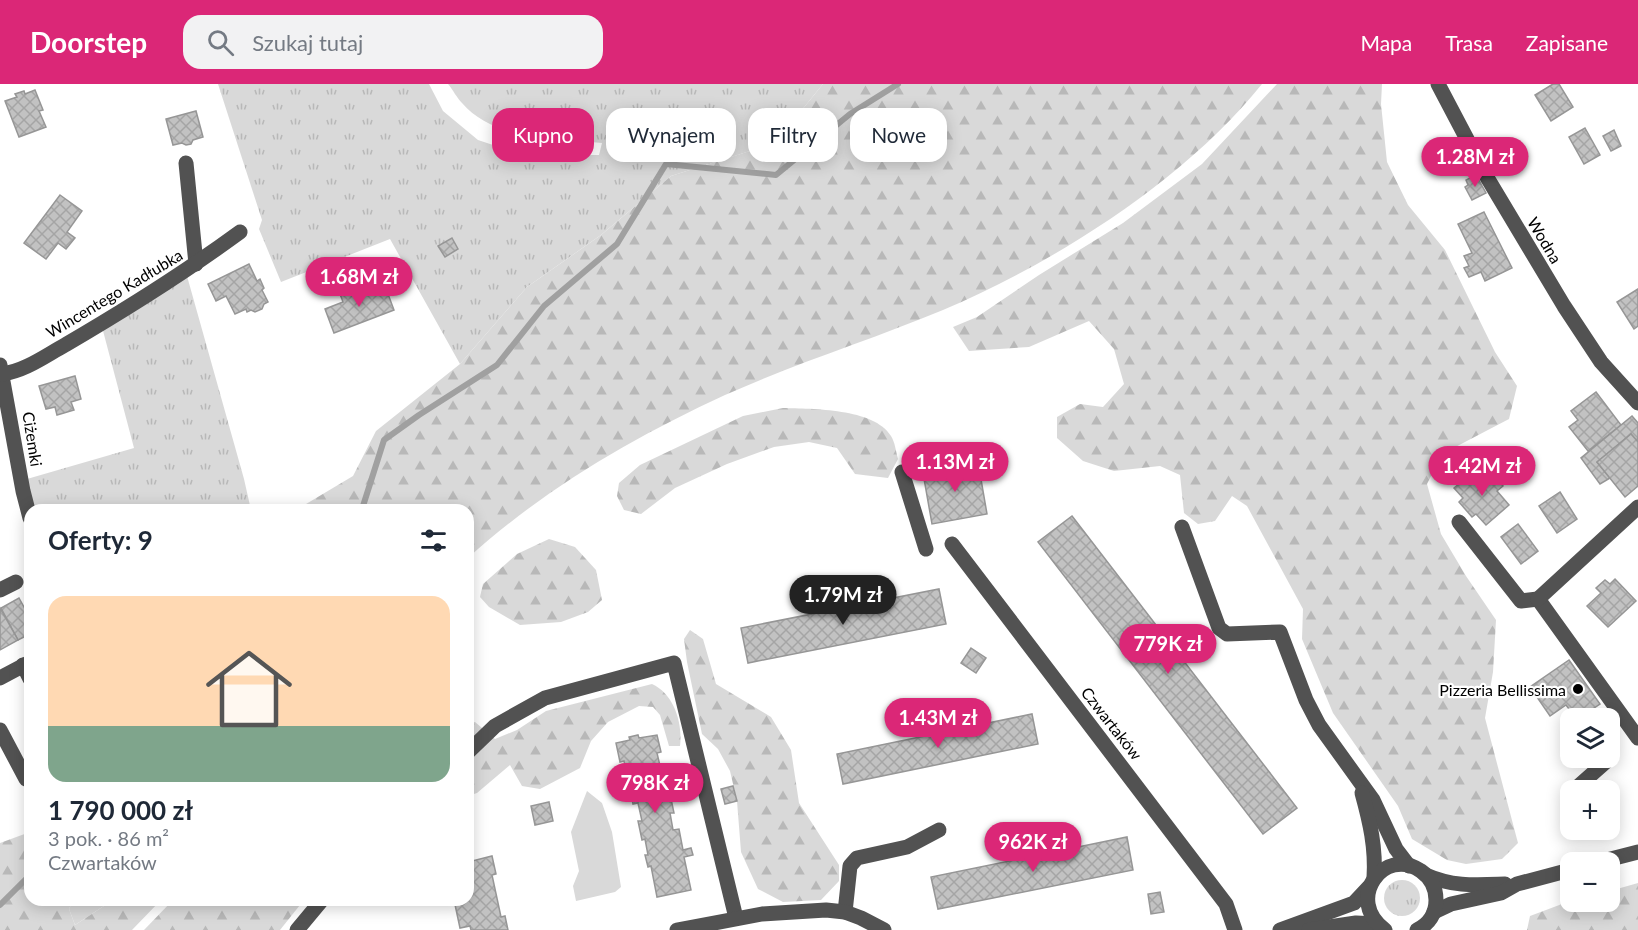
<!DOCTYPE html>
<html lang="pl">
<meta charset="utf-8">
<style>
body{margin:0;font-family:Lato,sans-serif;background:#f2f2f3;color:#1f2937;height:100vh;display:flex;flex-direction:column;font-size:22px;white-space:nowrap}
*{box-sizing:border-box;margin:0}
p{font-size:20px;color:#747a83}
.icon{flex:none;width:33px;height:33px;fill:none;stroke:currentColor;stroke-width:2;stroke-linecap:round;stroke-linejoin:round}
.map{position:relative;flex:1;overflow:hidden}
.drawer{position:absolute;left:24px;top:420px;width:450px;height:402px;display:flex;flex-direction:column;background:#fff;border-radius:18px;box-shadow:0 3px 15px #0003}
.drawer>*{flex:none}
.hud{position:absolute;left:492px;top:24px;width:570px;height:54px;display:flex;gap:12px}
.tools{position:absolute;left:1560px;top:624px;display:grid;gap:12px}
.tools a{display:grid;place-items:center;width:60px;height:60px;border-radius:12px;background:#fff;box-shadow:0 3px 15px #0003;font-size:30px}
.price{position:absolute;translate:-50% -51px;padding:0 14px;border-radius:21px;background:#db2777;color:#fff;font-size:20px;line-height:39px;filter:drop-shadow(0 2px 3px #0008)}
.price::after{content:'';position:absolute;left:50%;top:36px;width:18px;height:14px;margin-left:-9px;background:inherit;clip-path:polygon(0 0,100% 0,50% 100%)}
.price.on{background:#222;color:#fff}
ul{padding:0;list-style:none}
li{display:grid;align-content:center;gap:12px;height:318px;padding:0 24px}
li span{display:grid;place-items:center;height:186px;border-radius:18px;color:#555}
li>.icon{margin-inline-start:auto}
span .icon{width:108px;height:108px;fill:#fffc;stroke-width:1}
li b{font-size:26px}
h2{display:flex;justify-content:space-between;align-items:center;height:72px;padding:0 24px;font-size:26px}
.chip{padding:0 21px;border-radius:18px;background:#fff;box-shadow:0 3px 15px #0003;font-size:21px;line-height:54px}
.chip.on{background:#db2777;color:#fff}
header{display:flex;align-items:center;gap:36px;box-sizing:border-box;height:84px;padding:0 30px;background:#db2777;color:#fff}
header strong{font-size:28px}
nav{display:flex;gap:33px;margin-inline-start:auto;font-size:21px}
.search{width:420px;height:54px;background:#f2f2f3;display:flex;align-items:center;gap:15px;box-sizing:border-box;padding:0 21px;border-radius:18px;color:#747a83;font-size:22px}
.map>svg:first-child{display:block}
.grass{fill:url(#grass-tufts)}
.forest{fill:url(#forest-firs)}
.park{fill:#d9d9d9}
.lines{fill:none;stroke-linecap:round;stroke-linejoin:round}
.stream{stroke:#a0a0a0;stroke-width:6}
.building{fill:url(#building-cross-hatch);stroke:#969696;stroke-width:1.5}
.minor{stroke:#525252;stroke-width:15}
.poi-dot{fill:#000;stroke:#fff;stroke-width:2}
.labels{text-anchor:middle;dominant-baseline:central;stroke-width:4.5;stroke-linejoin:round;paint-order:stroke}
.street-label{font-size:16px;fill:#000;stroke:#fff}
.poi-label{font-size:16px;fill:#000;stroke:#fff;text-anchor:end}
</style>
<header>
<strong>Doorstep</strong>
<div class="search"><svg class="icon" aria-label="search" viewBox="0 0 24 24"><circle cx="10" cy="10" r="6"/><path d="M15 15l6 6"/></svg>Szukaj tutaj</div>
<nav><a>Mapa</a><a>Trasa</a><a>Zapisane</a></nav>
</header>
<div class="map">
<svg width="1638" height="846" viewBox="0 0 1638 846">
<defs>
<pattern id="grass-tufts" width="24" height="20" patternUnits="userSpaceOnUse" patternTransform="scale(1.5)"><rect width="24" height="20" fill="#d9d9d9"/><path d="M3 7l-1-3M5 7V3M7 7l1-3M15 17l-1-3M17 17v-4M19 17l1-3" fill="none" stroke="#b8b8b8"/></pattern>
<pattern id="forest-firs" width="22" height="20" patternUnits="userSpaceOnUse" patternTransform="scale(1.5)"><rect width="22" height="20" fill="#d9d9d9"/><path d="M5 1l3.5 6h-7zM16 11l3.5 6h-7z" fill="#b8b8b8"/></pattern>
<pattern id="building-cross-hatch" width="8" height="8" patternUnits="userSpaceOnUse" patternTransform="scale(1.5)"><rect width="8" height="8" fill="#c2c2c2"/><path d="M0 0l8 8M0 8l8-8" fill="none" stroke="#a5a5a5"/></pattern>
</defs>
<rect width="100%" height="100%" fill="#fff"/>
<g class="grass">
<path d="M218 0H429L443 27 478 56 508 66 552 71H599L602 59C556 55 495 57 462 19 457 14 453 6 448 0H823L775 59 671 92 601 151 527 203 460 280 390 155 281 198 259 145 262 136Z"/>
<path d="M187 192 244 395 251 426H34L27 395 134 364 102 243Z"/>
<circle cx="1402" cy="814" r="18"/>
<path d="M73 816H113L75 841 69 825Z"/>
</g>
<g class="forest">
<path d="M823 0H1262C1185 96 1056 178 943 226 871 256 796 279 725 311 632 354 544 405 468 474V426H296L353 392 376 347 460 280 527 203 601 151 671 92 775 59Z"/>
<path d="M1277 0H1382L1381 20 1387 78 1408 121 1445 166 1495 268 1517 302 1509 335 1442 370 1427 400 1441 450 1466 492 1496 536 1493 588 1485 634 1518 759 1502 775 1466 780 1447 776 1412 755 1398 722 1333 629 1302 555 1303 525 1247 422 1232 412 1215 437 1198 440 1184 429 1180 391 1160 382 1114 387 1083 377 1057 354V333L1080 320 1103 323 1124 300 1114 265 1089 237 1029 263 969 267 953 243 977 233 1039 191 1123 139 1202 80Z"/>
<path d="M783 324C812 325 874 324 891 352 895 358 896 368 898 375L888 394 855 390 837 364 809 358 774 363 727 380 675 404 641 430 624 426 617 412 619 399 640 381 743 332Z"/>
<path d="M549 455 575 463 596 486 602 516 588 528 561 538 520 541 489 523 480 513 483 500 517 470Z"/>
<path d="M690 546 703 555 716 600 771 633 791 666 799 719 839 781V797L821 816 783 818 758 805 741 768 737 717 730 687 718 665 702 650 687 578 684 555Z"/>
<path d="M652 600C674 610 683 639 680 662H669L660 631 653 623 639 622 608 638 591 657 580 684 540 705 522 702 510 681 477 709 468 712V639L475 638 495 655 517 646 546 627Z"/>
<path d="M30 748V816H73L69 825 75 841 113 816H161L132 846H0V759Z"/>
<path d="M1638 799V846H1527L1530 832 1570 817 1610 818V807Z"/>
<path d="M173 816H304L280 846H144Z"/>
</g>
<path class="park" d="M587 707 602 719 612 748 621 803 615 808 576 817 573 802 579 787 571 748Z"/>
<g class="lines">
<g class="stream">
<path d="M359 426 363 422 384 356 419 331 497 281 544 222 617 160 666 80 776 91 850 30 898 0"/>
<path d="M0 821 30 791"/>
</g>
</g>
<g class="building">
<path d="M1553 0H1559L1573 23 1551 37 1535 11Z"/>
<path d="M35 6 43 26 39 27 46 43 19 53 5 17 17 13 15 10 24 7 25 10Z"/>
<path d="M196 27 203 53 193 56 191 60 186 61 182 59 173 61 166 35Z"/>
<path d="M1585 44 1600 71 1584 80 1569 53Z"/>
<path d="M1614 46 1621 62 1611 67 1603 52Z"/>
<path d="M1476 91 1486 109 1472 116 1465 103 1468 101 1466 96Z"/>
<path d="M60 111 82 127 67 148 75 154 66 165 58 159 46 175 24 159Z"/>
<path d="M1484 128 1512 184 1485 197 1481 188 1469 193 1464 184 1469 182 1464 172 1472 169 1458 140Z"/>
<path d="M452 154 458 165 445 173 438 162Z"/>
<path d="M249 180 257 197 260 195 264 204 262 206 268 218 264 220 262 225 255 228 251 226 247 228 246 225 235 230 226 212 216 217 208 200Z"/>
<path d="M385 202 394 226 334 249 325 225 343 218 340 210 356 204 359 212Z"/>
<path d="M1638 205V242L1634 245 1617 218Z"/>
<path d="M75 292 81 315 71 318 74 326 57 331 55 323 46 325 39 302Z"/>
<path d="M1596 308 1621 341 1588 367 1569 343 1578 336 1571 327Z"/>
<path d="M1632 332 1638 339V358L1631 350 1597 378 1610 394 1600 400 1581 374Z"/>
<path d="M1631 350 1638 358V402L1625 413 1597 378Z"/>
<path d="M978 378 987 430 932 440 923 389Z"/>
<path d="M1478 384 1490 398 1495 393 1503 402 1497 407 1509 421 1486 441 1476 430 1472 433 1459 418 1463 414 1454 404Z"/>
<path d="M1560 408 1577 435 1557 449 1539 422Z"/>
<path d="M1072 432 1297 724 1263 750 1038 458Z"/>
<path d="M1518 440 1538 467 1521 480 1501 453Z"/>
<path d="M1615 495 1636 517 1608 543 1587 522 1601 509 1596 504 1605 496 1610 500Z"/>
<path d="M939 505 946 540 748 579 741 544Z"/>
<path d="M19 514 30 534V550L18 556 1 524Z"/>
<path d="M0 524 18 556 0 566Z"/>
<path d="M971 564 986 574 976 589 961 579Z"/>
<path d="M1569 576 1600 620 1579 634H1576L1566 621 1550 632 1530 603Z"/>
<path d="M1032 630 1038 660 843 700 837 670Z"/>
<path d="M638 651 639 654 657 651 661 668 657 669 661 686 664 685 665 693H662L666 711 670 710 674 729H670L673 746 679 745 683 766 691 764 693 771 684 773 691 806 657 813 651 782 648 783 645 771H648L645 755 642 756 638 737H642L638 719 633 720 630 704 626 705 624 693 627 692 624 677 620 678 616 659 630 656 629 653Z"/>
<path d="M733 702 737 717 725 720 721 705Z"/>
<path d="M549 718 553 737 535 741 531 722Z"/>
<path d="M1127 753 1133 786 938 825 931 793Z"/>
<path d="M492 772 496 790 492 791 501 833 505 832 508 846H471L470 842 460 844 454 816H468V778Z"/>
<path d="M1160 808 1164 828 1151 830 1148 810Z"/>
</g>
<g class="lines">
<g class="minor">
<path d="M1438 0 1488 95 1564 222 1601 278 1638 319"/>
<path d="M186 79 196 180"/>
<path d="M0 281 23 407 30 434"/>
<path d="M2 290C25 287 45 272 65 261 125 226 184 189 240 148"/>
<path d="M902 388 926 465"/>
<path d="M1459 438 1521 517 1538 515"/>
<path d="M1182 443 1219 544 1227 550 1280 548 1306 616 1319 641 1373 716 1396 765 1409 782"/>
<path d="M952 460C1044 579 1135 699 1226 820L1235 846"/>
<path d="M0 506 16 498"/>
<path d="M1538 515 1638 654"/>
<path d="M1538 515 1638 423"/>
<path d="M23 581 30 595"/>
<path d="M0 594 30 578"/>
<path d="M0 646 26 695"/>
<path d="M468 668 495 642 545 614 674 579 736 834"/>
<path d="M1574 706 1608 676 1607 674"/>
<path d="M1362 709C1370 738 1376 764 1374 794"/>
<path d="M1599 778 1638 768"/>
<path d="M1426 791C1453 803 1476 801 1505 800"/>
<path d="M845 828 850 782 857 774 907 763 939 746"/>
<path d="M1434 828 1451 820 1501 809 1517 800 1570 786"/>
<path d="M297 846 322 816"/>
<path d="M677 846 762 830 826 826 845 828 861 834 884 846"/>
<path d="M1280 846 1354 819 1369 803"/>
<path d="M1309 846 1356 839 1376 840"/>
<path d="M1385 846C1344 816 1384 761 1421 787 1431 794 1436 804 1436 816 1436 829 1429 840 1417 846"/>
</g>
</g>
<circle class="poi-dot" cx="1578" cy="605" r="6"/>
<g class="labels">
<g class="street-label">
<text transform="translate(1545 156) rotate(59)">Wodna</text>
<text transform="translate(114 209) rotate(-31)">Wincentego Kadłubka</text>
<text transform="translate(33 355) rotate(81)">Ciżemki</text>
<text transform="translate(1112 639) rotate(52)">Czwartaków</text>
</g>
<g class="poi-label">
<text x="1566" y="605">Pizzeria Bellissima</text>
</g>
</g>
</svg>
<div class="tools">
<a><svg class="icon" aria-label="layers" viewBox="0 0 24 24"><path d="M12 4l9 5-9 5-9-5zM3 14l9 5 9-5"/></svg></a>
<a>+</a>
<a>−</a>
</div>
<b class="price" style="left:1475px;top:104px">1.28M zł</b>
<b class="price" style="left:359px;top:224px">1.68M zł</b>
<b class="price" style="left:955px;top:409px">1.13M zł</b>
<b class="price" style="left:1482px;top:413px">1.42M zł</b>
<b class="price on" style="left:843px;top:542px">1.79M zł</b>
<b class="price" style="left:1168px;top:591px">779K zł</b>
<b class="price" style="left:938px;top:665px">1.43M zł</b>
<b class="price" style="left:655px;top:730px">798K zł</b>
<b class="price" style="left:1033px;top:789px">962K zł</b>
<div class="hud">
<a class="chip on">Kupno</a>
<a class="chip">Wynajem</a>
<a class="chip">Filtry</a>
<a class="chip">Nowe</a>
</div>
<section class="drawer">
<h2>Oferty: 9<svg class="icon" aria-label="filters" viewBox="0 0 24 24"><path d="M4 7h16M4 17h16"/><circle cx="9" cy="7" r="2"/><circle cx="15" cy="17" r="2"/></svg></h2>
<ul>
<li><span style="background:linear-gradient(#ffd9b3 70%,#7fa58c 0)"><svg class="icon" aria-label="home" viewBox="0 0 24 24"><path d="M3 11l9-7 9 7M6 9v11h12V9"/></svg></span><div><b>1 790 000 zł</b><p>3 pok. · 86 m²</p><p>Czwartaków</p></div></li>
</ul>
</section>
</div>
